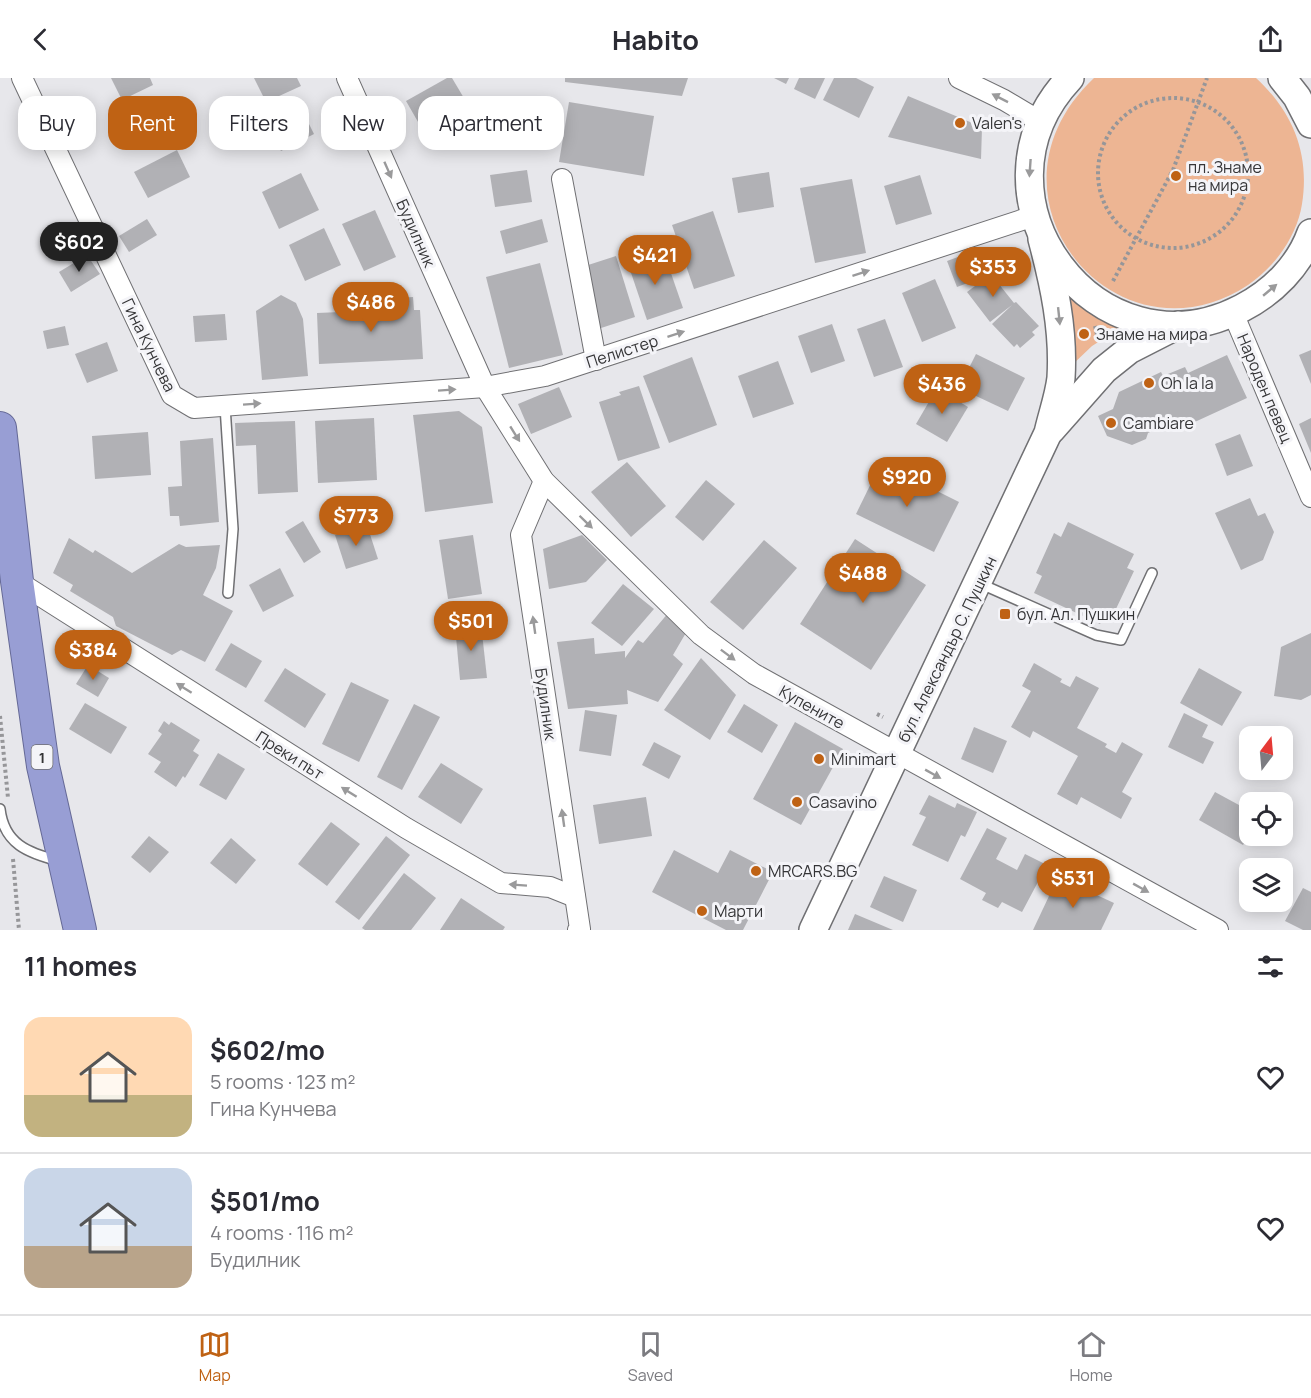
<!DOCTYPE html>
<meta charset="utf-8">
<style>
body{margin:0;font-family:Manrope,sans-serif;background:#f2f2f3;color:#2b2b33;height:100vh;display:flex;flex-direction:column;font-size:22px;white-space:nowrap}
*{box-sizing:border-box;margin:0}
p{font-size:20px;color:#7c7c81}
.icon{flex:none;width:33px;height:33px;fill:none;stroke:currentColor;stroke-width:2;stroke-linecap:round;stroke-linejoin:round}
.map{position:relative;height:852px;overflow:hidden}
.drawer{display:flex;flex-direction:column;background:#fff;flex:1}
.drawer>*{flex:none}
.banner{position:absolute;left:18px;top:18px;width:600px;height:54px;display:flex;gap:12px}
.needle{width:39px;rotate:16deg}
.tools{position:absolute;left:1239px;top:648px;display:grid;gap:12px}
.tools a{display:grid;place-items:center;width:54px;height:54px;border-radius:12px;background:#fff;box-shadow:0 3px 15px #0003;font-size:30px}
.price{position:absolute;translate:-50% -51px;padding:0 14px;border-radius:21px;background:#bf6214;color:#fff;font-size:20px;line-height:39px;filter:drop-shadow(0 2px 3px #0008)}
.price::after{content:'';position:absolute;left:50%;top:36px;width:18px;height:14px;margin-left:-9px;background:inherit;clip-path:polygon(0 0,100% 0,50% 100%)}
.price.on{background:#222;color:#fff}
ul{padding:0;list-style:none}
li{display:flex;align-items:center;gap:18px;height:150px;padding:0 24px}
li+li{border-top:2px solid #e1e1e2}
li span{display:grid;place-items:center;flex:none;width:168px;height:120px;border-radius:18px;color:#555}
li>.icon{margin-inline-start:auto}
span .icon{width:72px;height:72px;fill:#fffc;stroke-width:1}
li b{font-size:26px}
h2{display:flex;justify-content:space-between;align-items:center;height:72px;padding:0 24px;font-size:26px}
.chip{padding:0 21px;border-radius:18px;background:#fff;box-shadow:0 3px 15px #0003;font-size:21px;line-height:54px}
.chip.on{background:#bf6214;color:#fff}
header{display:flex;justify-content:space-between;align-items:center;height:78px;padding:0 24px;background:#fff;font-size:27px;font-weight:700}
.dock{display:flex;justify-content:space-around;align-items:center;height:84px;border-top:2px solid #e1e1e2;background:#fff;font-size:16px;color:#7c7c81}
.dock a{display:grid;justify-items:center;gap:3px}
.dock .on{color:#bf6214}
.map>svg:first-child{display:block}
.green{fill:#edb593}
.building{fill:#b1b1b5}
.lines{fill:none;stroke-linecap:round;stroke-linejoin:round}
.service-casing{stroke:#707073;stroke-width:12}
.minor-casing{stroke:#707073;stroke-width:22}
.secondary-casing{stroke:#707073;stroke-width:30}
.trunk-casing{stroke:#656996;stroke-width:34}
.path{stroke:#969699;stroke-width:4;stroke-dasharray:3 3;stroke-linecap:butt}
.service{stroke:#fff;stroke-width:9}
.minor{stroke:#fff;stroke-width:20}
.secondary{stroke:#fff;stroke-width:27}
.trunk{stroke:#989ed4;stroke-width:32}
.oneway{fill:#9a9a9b}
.poi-dot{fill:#bf6214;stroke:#f4f4f8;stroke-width:2}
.labels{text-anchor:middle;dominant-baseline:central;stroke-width:6;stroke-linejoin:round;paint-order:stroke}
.shield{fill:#f4f4f8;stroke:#6e6e71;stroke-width:1.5}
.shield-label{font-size:15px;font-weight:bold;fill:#353537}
.poi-label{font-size:16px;fill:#353537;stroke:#f4f4f8;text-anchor:start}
.street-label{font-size:16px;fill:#353537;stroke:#f4f4f8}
</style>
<header><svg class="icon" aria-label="back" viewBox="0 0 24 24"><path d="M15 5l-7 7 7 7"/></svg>Habito<svg class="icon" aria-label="share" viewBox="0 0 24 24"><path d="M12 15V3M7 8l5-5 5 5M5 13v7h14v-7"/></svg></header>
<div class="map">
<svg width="1311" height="852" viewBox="0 0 1311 852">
<rect width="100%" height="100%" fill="#e7e7eb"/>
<g class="green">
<path d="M1094 0H1256C1293 34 1310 76 1302 126 1297 158 1275 189 1248 207 1116 294 969 118 1094 0Z"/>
<path d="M1062 209 1127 246 1092 268 1071 288Z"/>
</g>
<g class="building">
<path d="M111 0H150L153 7 122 22Z"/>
<path d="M254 0H297L301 8 266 24Z"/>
<path d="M447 0H452L474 37 429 63 406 23Z"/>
<path d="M565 0H688L682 18 565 4Z"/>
<path d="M774 0H789L786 6Z"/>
<path d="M799 0H825L815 21 794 11Z"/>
<path d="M834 0H856L874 9 859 40 823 22Z"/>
<path d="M173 18 185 37 151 57 140 38Z"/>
<path d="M908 18 982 49 981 81 888 59Z"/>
<path d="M569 24 654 38 644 98 559 84Z"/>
<path d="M302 32 314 56 281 73 268 49Z"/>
<path d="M177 72 190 99 148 120 134 94Z"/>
<path d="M527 92 532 124 495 129 490 97Z"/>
<path d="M769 94 774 129 738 135 732 100Z"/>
<path d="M301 95 319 132 279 151 262 114Z"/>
<path d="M920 97 932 136 896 147 884 108Z"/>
<path d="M852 101 866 175 815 185 800 110Z"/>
<path d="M375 132 396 179 364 193 342 146Z"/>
<path d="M713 133 735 198 694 211 672 147Z"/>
<path d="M147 141 157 157 129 174 119 158Z"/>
<path d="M542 141 548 164 506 176 500 153Z"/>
<path d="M324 150 341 187 305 203 289 167Z"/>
<path d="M985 169 991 183 986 185 990 195 1014 225 1016 224 1039 248 1032 254 1035 257 1020 270 1017 266 1014 269 992 246 1012 227 990 244 967 214 991 196 957 209 947 183Z"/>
<path d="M664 175 683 230 647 242 628 186Z"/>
<path d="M87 177 100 196 71 214 59 194Z"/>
<path d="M616 178 635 239 601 250 582 189Z"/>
<path d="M540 185 563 277 509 290 486 199Z"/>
<path d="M935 201 956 250 922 264 902 215Z"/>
<path d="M281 217 296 225 303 241 308 298 262 302 256 233Z"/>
<path d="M413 219 414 232H420L423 281 319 286 317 235 364 233V222Z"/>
<path d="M225 236 227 262 195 264 193 238Z"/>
<path d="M885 241 903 289 874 299 857 251Z"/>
<path d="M832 246 845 283 811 295 798 258Z"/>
<path d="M65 248 69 267 47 271 43 253Z"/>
<path d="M107 264 118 293 87 305 75 276Z"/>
<path d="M1311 272V306L1299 277Z"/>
<path d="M976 276 1025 300 1008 333 959 310Z"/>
<path d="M1227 277 1247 320 1186 348 1182 339 1148 355 1146 361 1132 367 1107 358 1098 338 1113 331 1119 314 1161 294 1163 298 1185 289 1188 295Z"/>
<path d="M692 279 717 347 669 365 643 298Z"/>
<path d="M778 283 794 326 753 340 738 298Z"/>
<path d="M639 308 660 370 618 383 599 324 621 317 619 314Z"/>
<path d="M559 309 572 339 531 356 518 326Z"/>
<path d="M937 310 968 329 947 364 916 346Z"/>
<path d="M459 333 482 349 493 425 425 434 413 337Z"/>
<path d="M374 340 377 402 318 405 315 343Z"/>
<path d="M1311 340V375L1299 346Z"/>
<path d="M295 343 298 414 258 416 256 367 236 368 235 345Z"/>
<path d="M148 354 151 397 95 401 92 358Z"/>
<path d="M1240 356 1253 388 1227 398 1215 366Z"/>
<path d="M213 360 219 444 180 448 179 438H170L168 409 182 408 180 363Z"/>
<path d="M627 384 666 428 631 459 591 414Z"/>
<path d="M881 385 959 424 934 474 856 436Z"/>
<path d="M706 402 735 426 703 463 675 439Z"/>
<path d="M1250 420 1258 438 1265 435 1274 454 1263 482 1241 492 1215 435Z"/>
<path d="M303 443 321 474 304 485 285 454Z"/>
<path d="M1068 444 1134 476 1127 490 1134 493 1115 533 1108 530 1100 546 1034 515 1042 498 1036 495 1054 455 1061 459Z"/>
<path d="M367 447 378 481 346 491 335 457Z"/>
<path d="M473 457 482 516 448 521 439 462Z"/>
<path d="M582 457 607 482 586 504 549 511 543 471Z"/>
<path d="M69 460 93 475 95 472 132 495 179 466 186 469 220 467 216 490 203 517 233 533 205 584 181 572 172 577 116 548 113 539 70 513 73 507 53 495Z"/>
<path d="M855 461 926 507 871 592 800 546Z"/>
<path d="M764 462 797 490 743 552 710 524Z"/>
<path d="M280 490 294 518 263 534 249 507Z"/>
<path d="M623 506 654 531 622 568 591 545Z"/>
<path d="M669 534 687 553 673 577 683 586 658 624 627 612 628 626 568 631 557 564 594 560 595 576 625 573V580L638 562 643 565Z"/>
<path d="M481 546 487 600 460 602 455 548Z"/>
<path d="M1311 555V617L1301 622 1274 618 1281 569Z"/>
<path d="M231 565 262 583 246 610 215 592Z"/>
<path d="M701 580 736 617 710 662 664 632Z"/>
<path d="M1034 585 1062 601 1060 604 1070 609 1076 598 1099 610 1077 650 1107 666 1105 669 1116 675 1122 664 1143 676 1122 714 1132 720 1121 741 1081 719 1077 727 1057 716 1078 678 1033 653 1030 660 1011 649 1031 613 1022 608Z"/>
<path d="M88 587 109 600 98 619 76 606Z"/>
<path d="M285 590 326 616 305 650 264 623Z"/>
<path d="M1199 590 1242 614 1222 648 1180 625Z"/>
<path d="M351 604 389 622 359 684 322 666Z"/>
<path d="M85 625 127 649 111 676 69 651Z"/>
<path d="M414 626 440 639 402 712 377 699Z"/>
<path d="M744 626 778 647 762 675 727 654Z"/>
<path d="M585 632 617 637 611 678 579 673Z"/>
<path d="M1184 635 1208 647 1202 659 1214 664 1203 686 1168 669Z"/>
<path d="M164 643 169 647 171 644 200 662 193 673 199 677 185 700 183 698 176 709 154 694 161 684 148 676 162 656 158 653Z"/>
<path d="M795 644 843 671 801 747 753 721Z"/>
<path d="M974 649 1007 663 993 695 961 681Z"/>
<path d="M654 664 681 678 669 701 642 687Z"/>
<path d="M218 675 245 691 226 722 199 707Z"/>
<path d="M441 685 483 711 461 746 418 719Z"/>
<path d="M1215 714 1250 733V756L1243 767 1199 742Z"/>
<path d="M929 717 955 730 957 725 977 734 965 759 961 757 948 784 912 767 926 739 919 736Z"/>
<path d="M646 719 652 758 599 766 593 727Z"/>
<path d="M331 744 360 766 327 808 298 786Z"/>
<path d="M987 750 1007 760 996 781 1017 792 1025 776 1047 787 1022 834 1002 824 998 830 982 822 986 815 960 801Z"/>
<path d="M149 758 169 774 150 795 131 779Z"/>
<path d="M386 758 410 777 359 842 335 824Z"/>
<path d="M231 760 256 782 236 806 210 785Z"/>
<path d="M674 772 718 795 730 772 773 794 743 852H726L652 814Z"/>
<path d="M404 795 436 820 411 852H365L362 850Z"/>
<path d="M884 798 917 812 903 844 870 829Z"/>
<path d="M1058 799 1114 825 1101 852H1033Z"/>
<path d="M1303 810 1311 814V852H1303L1285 843Z"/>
<path d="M461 820 505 849 503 852H440Z"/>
<path d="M855 836 893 852H848Z"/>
</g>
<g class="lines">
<defs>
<g id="service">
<path d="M225 328 233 451 228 515"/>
<path d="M981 506 1096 557 1121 562 1152 495"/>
<path d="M0 731C4 766 28 775 59 783"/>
</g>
<g id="minor">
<path d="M22 0 172 317 194 330 485 309 545 298 1034 138"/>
<path d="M347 0 485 309 544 403 701 557 754 596 1218 852"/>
<path d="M959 0 1004 22 1041 44"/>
<path d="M562 101 596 282"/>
<path d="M1233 235 1311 419"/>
<path d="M544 403 521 457 580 851 578 852"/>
<path d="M17 503 406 750 501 805 550 809 575 819"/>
</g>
<g id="secondary">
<path d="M1070 0C958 119 1098 305 1242 230 1273 214 1299 188 1311 155"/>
<path d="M1282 0 1297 19 1311 46"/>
<path d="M1051 352 1104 292 1129 272 1178 247"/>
<path d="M813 852 1048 355C1052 337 1059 318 1061 300 1064 252 1054 206 1042 161"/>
</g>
<path id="trunk" d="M0 350 17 503 43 688 80 852"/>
</defs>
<use href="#service" class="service-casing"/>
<use href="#minor" class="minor-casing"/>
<use href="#secondary" class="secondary-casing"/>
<use href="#trunk" class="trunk-casing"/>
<g class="path">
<circle cx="1173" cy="95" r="75"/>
<path d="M1113 203 1173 92 1207 0"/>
<path d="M1095 248 1099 265"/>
<path d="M877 636 883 639"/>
<path d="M0 638 8 720"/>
<path d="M13 781 19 852"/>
</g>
<use href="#service" class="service"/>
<use href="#minor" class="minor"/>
<use href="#secondary" class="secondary"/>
<use href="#trunk" class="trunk"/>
</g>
<defs><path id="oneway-solid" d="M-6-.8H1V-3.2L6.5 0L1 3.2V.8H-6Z" transform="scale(1.5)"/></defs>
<g class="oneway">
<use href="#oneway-solid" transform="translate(1000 20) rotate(-153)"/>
<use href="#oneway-solid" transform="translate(1030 90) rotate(94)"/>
<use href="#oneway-solid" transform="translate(388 92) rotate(66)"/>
<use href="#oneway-solid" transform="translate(861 195) rotate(-18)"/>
<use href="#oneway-solid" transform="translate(1270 212) rotate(-40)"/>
<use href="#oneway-solid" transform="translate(1059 238) rotate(84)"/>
<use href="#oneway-solid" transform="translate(676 256) rotate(-18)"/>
<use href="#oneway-solid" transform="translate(447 312) rotate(-4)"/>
<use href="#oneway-solid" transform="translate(252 326) rotate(-4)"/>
<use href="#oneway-solid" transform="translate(515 356) rotate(58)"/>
<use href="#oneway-solid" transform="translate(586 444) rotate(44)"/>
<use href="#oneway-solid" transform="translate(534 547) rotate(-98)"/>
<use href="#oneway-solid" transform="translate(728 577) rotate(37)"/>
<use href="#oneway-solid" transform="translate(184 610) rotate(-148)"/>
<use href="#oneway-solid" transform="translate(933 696) rotate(29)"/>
<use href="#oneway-solid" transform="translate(349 714) rotate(-148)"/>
<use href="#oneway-solid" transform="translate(563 740) rotate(-98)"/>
<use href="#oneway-solid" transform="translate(518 807) rotate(-176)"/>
<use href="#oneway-solid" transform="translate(1141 810) rotate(29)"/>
</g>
<g class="poi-dot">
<circle cx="960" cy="45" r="6"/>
<circle cx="1176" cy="98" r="6"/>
<circle cx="1084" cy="256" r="6"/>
<circle cx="1149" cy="305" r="6"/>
<circle cx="1111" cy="345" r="6"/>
<rect x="999" y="530" width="12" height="12" rx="3"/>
<circle cx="819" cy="681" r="6"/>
<circle cx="797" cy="724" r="6"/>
<circle cx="756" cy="793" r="6"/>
<circle cx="702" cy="833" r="6"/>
</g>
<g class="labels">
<rect class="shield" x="31.5" y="667" width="21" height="24" rx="4.5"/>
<g class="shield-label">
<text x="42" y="679">1</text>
</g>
<g class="poi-label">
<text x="972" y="45">Valen's</text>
<text x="1188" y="89">пл. Знаме<tspan x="1188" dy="18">на мира</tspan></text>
<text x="1096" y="256">Знаме на мира</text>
<text x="1161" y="305">Oh la la</text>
<text x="1123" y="345">Cambiare</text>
<text x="1017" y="536">бул. Ал. Пушкин</text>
<text x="831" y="681">Minimart</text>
<text x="809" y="724">Casavino</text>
<text x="768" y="793">MRCARS.BG</text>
<text x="714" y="833">Марти</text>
</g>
<g class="street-label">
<text transform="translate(416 155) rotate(66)">Будилник</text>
<text transform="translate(149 267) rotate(64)">Гина Кунчева</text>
<text transform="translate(622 273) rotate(-18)">Пелистер</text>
<text transform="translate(1265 310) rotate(67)">Народен певец</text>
<text transform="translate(947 571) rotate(-64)">бул. Александър С. Пушкин</text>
<text transform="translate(546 626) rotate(82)">Будилник</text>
<text transform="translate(812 629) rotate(29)">Купените</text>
<text transform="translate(290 677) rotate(32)">Преки път</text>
</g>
</g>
</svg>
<div class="tools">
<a><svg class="needle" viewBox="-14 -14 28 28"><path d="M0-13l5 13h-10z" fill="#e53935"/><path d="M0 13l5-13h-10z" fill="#7c7c81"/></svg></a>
<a><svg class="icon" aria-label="locate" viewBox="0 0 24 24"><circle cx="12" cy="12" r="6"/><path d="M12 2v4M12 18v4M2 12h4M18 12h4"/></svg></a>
<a><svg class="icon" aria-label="layers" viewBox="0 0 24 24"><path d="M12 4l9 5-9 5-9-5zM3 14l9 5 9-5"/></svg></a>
</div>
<b class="price on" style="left:79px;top:195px">$602</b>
<b class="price" style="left:655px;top:208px">$421</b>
<b class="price" style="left:993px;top:220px">$353</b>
<b class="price" style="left:371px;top:255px">$486</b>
<b class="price" style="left:942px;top:337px">$436</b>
<b class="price" style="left:907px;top:430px">$920</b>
<b class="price" style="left:356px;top:469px">$773</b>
<b class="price" style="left:863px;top:526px">$488</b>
<b class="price" style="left:471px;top:574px">$501</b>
<b class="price" style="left:93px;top:603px">$384</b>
<b class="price" style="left:1073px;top:831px">$531</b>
<div class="banner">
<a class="chip">Buy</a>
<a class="chip on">Rent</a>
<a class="chip">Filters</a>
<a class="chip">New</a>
<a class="chip">Apartment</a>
</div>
</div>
<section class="drawer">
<h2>11 homes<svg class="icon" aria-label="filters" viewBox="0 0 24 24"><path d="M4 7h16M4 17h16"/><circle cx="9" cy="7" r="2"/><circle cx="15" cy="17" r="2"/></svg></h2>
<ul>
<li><span style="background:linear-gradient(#ffd9b3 65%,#c2b280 0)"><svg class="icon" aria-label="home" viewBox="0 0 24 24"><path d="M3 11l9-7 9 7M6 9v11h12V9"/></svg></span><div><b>$602/mo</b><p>5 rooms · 123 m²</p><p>Гина Кунчева</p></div><svg class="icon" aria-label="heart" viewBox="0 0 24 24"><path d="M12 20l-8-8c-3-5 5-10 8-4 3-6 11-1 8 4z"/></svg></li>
<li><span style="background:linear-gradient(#c9d6e8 65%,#b9a48a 0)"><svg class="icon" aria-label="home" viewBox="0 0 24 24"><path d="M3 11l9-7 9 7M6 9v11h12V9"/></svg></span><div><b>$501/mo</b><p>4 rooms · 116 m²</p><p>Будилник</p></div><svg class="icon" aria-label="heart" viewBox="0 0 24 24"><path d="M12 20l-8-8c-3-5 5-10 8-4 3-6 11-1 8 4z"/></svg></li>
</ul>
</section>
<nav class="dock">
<a class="on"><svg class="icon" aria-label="map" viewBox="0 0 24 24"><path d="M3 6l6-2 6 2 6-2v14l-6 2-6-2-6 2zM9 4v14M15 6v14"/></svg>Map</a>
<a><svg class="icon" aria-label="saved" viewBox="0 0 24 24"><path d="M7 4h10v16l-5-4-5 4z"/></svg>Saved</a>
<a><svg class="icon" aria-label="home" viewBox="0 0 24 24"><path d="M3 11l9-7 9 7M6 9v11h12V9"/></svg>Home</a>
</nav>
